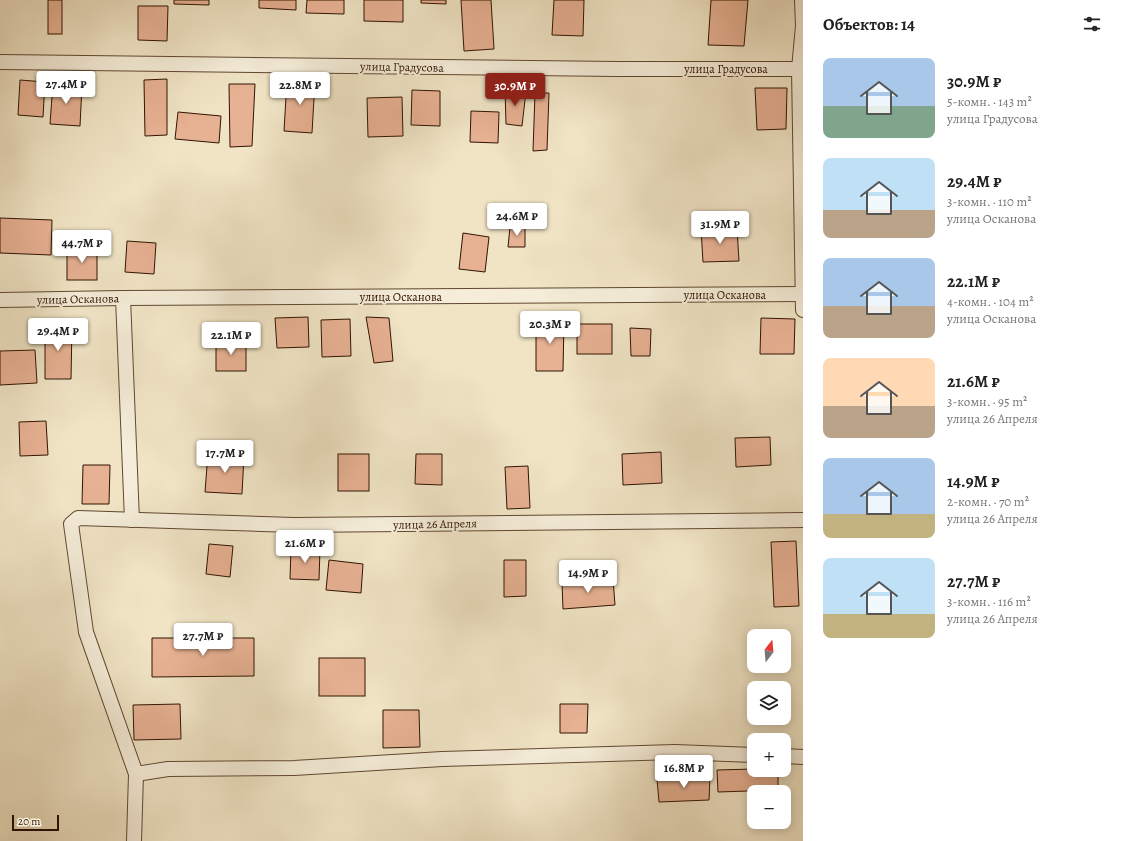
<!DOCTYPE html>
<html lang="ru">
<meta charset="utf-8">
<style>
body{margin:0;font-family:Alegreya,serif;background:#f6f6f6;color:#222;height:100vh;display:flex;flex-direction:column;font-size:15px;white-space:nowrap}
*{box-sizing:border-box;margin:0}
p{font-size:13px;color:#767676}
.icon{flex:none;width:22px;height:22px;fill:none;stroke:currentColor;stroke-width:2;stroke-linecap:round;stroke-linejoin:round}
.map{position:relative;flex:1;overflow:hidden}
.panel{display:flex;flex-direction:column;background:#fff;width:320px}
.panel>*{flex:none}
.needle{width:26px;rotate:16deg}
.tools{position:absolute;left:747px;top:629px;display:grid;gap:8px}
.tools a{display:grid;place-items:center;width:44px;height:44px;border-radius:8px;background:#fff;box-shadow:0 2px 10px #0003;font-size:20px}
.scale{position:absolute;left:12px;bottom:10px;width:47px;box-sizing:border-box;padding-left:4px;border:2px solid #301400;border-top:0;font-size:11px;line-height:14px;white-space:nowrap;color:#301400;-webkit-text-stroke:3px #f5edd9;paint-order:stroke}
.price{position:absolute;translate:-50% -34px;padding:0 9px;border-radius:4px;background:#fff;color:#222;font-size:13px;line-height:26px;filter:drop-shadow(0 1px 2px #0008)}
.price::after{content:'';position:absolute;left:50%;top:24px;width:12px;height:9px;margin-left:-6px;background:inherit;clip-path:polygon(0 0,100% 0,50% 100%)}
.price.on{background:#8f2418;color:#fff}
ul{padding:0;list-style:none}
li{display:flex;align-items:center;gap:12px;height:100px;padding:0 20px}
li span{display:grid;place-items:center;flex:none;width:112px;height:80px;border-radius:8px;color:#555}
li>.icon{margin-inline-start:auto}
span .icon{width:48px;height:48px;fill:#fffc;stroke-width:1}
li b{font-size:17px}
h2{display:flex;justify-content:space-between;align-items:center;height:48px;padding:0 20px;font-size:17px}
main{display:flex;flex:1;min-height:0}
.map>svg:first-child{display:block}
.building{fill:#e7b193;stroke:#301400}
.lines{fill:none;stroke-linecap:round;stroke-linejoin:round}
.street-casing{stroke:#604831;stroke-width:16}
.street{stroke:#f5edd9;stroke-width:14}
.labels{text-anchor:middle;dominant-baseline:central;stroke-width:4;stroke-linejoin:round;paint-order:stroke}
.street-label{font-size:12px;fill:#301400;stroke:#f5edd9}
</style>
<main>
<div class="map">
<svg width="803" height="841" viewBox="0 0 803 841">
<rect width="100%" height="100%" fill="#f0e4c5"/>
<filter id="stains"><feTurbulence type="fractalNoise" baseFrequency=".005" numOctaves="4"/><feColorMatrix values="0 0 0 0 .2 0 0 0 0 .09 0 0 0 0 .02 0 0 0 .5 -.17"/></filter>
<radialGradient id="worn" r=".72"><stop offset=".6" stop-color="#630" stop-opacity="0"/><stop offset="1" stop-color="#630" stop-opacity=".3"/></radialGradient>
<g class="building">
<rect x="48" y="0" width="14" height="34"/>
<path d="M174 0H209V5L174 4Z"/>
<path d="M259 0H296V10L259 8Z"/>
<path d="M307 0H344V14L306 13Z"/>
<path d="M364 0H403V22L364 21Z"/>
<path d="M421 0H446V4L421 3Z"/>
<path d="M461 0H491L494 49 464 51Z"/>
<path d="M554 0H584L583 36 552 35Z"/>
<path d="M711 0H748L744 46 708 45Z"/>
<path d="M138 6H168L167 41 138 40Z"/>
<path d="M167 79V135L145 136 144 80Z"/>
<path d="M20 80 45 82 43 117 18 115Z"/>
<path d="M287 80 315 81 312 133 284 131Z"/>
<path d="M53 83 82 85 80 126 50 124Z"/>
<path d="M229 84H255L252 146 230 147Z"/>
<path d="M755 88H787L786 129 757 130Z"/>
<path d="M505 89 526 91 522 126 506 124Z"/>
<path d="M412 90 440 91V126L411 125Z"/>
<path d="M535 93H549L547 150 533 151Z"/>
<path d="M402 97 403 136 368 137 367 98Z"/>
<path d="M471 111 499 112 498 143 470 142Z"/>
<path d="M178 112 221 116 219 143 175 139Z"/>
<path d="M0 218 52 220 51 255 0 253Z"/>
<path d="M510 227 525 228V247H508Z"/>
<path d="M737 228 739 261 703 262 701 229Z"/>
<path d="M463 233 489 237 485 272 459 269Z"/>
<path d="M127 241 156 243 154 274 125 272Z"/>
<rect x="67" y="247" width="30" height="33"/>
<path d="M308 317 309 347 277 348 275 318Z"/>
<path d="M366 317 389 318 393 361 374 363Z"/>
<path d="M761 318 795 319 794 354H760Z"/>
<path d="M350 319 351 356 322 357 321 320Z"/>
<path d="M536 320H564L563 371H536Z"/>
<rect x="577" y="324" width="35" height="30"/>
<path d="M45 326H72L71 379H45Z"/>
<path d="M630 328 651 329 650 356H631Z"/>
<rect x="216" y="341" width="30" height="30"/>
<path d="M35 350 37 383 0 385V351Z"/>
<path d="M46 421 48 455 20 456 19 422Z"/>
<path d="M770 437 771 465 736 467 735 438Z"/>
<path d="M661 452 662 483 623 485 622 454Z"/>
<path d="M208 453 244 455 242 494 205 492Z"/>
<rect x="338" y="454" width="31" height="37"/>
<path d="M416 454H442V485L415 484Z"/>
<path d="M83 465H110L109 504H82Z"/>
<path d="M528 466 530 508 507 509 505 467Z"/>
<path d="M796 541 799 606 774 607 771 542Z"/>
<path d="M209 544 233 546 230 577 206 574Z"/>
<path d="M291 548 320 549 319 580 290 579Z"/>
<path d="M329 560 363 564 361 593 326 590Z"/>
<path d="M504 560H526V596L504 597Z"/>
<path d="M613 579 615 605 563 609 562 583Z"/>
<path d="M152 638H254V676L152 677Z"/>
<rect x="319" y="658" width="46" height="38"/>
<path d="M180 704 181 739 134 740 133 705Z"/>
<path d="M560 704H588L587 733H560Z"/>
<path d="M383 710H419L420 747 383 748Z"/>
<path d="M754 769V770H778V790L718 792 717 770Z"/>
<path d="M710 776 709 800 659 802 657 779Z"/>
</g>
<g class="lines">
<defs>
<g id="street">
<path d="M802 0 803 26 799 69 803 310"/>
<path d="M0 62 616 69H799L803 67"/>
<path d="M123 298 132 520"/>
<path d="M0 300 123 298 803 294"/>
<path d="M784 756 803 757"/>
<path d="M136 774 168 769 294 768 442 759 675 752 754 755"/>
<path d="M134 841 136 774 86 632 71 524 78 518 294 525 803 520"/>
</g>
</defs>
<use href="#street" class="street-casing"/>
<use href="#street" class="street"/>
</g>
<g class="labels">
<g class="street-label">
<text transform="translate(402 67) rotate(1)">улица Градусова</text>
<text x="726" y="69">улица Градусова</text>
<text x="725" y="295">улица Осканова</text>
<text x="401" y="297">улица Осканова</text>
<text transform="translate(78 299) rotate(-1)">улица Осканова</text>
<text transform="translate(435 524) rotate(-1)">улица 26 Апреля</text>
</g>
</g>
<rect width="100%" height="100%" filter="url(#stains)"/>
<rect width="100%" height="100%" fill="url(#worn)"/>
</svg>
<div class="tools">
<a><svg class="needle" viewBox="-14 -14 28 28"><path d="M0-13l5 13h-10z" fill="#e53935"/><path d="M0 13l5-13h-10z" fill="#767676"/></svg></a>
<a><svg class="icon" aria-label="layers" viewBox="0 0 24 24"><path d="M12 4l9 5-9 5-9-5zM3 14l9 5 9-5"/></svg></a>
<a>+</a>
<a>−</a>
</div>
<div class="scale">20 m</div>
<b class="price" style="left:66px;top:105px">27.4M ₽</b>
<b class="price" style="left:300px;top:106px">22.8M ₽</b>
<b class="price on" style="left:515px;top:107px">30.9M ₽</b>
<b class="price" style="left:517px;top:237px">24.6M ₽</b>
<b class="price" style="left:720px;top:245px">31.9M ₽</b>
<b class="price" style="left:82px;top:264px">44.7M ₽</b>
<b class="price" style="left:550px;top:345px">20.3M ₽</b>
<b class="price" style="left:58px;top:352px">29.4M ₽</b>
<b class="price" style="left:231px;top:356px">22.1M ₽</b>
<b class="price" style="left:225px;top:474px">17.7M ₽</b>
<b class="price" style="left:305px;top:564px">21.6M ₽</b>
<b class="price" style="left:588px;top:594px">14.9M ₽</b>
<b class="price" style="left:203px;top:657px">27.7M ₽</b>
<b class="price" style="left:684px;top:789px">16.8M ₽</b>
</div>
<section class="panel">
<h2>Объектов: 14<svg class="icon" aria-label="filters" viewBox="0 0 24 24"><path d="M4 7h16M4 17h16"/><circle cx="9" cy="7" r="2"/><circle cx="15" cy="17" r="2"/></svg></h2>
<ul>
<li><span style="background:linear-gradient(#a9c7e8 60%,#7fa58c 0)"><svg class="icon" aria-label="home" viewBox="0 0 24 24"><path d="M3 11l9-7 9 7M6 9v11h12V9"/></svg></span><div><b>30.9M ₽</b><p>5-комн. · 143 m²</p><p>улица Градусова</p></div></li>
<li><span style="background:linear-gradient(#bfe0f5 65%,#b9a48a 0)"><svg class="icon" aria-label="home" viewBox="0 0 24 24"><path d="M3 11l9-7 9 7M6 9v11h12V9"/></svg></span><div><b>29.4M ₽</b><p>3-комн. · 110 m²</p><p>улица Осканова</p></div></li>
<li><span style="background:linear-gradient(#a9c7e8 60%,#b9a48a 0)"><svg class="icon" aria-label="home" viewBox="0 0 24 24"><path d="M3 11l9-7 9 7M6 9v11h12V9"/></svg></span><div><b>22.1M ₽</b><p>4-комн. · 104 m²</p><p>улица Осканова</p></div></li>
<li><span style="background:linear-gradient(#ffd9b3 60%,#b9a48a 0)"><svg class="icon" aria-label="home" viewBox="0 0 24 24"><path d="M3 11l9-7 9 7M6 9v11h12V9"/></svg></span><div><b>21.6M ₽</b><p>3-комн. · 95 m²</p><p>улица 26 Апреля</p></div></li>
<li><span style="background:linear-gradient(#a9c7e8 70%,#c2b280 0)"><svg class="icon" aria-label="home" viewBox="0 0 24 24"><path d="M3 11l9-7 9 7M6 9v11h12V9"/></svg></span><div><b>14.9M ₽</b><p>2-комн. · 70 m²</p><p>улица 26 Апреля</p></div></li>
<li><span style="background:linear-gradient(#bfe0f5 70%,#c2b280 0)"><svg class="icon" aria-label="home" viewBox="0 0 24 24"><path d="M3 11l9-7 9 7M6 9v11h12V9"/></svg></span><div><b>27.7M ₽</b><p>3-комн. · 116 m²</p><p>улица 26 Апреля</p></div></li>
</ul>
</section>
</main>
